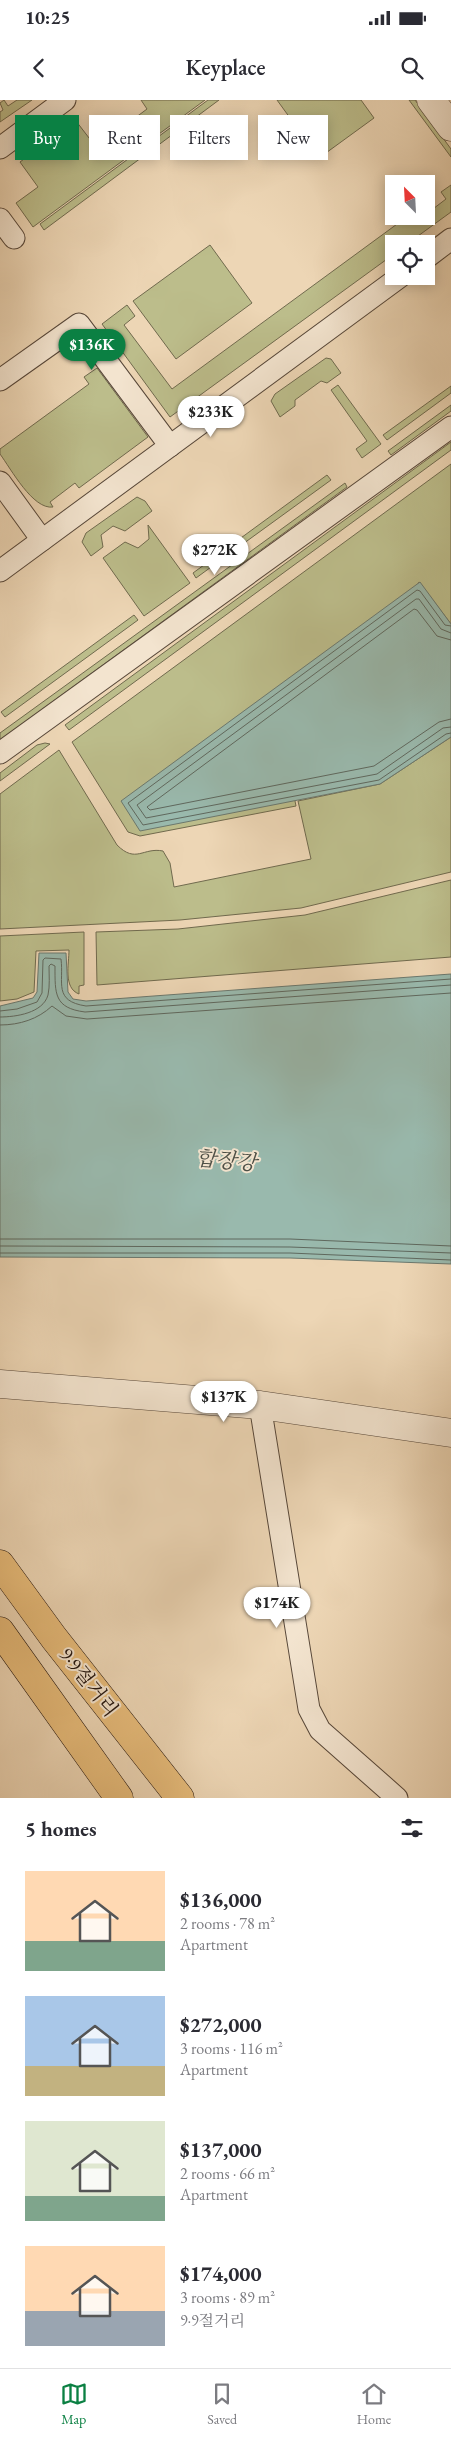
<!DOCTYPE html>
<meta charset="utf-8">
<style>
body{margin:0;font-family:"EB Garamond","Noto Serif KR",serif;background:#f7f7f7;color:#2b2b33;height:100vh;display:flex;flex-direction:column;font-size:19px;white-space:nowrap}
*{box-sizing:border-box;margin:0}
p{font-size:16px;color:#7c7c81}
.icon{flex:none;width:28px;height:28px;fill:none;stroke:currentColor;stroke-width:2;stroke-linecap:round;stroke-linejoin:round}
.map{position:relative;height:1698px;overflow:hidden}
.panel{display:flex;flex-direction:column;background:#fff;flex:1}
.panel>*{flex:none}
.banner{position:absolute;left:15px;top:15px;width:421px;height:45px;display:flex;gap:10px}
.needle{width:32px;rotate:336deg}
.controls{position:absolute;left:385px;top:75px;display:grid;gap:10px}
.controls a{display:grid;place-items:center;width:50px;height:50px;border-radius:0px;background:#fff;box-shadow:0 2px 12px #0003;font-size:25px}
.price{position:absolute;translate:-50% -42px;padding:0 11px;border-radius:18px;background:#fff;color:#222;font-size:16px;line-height:32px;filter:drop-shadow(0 1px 2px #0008)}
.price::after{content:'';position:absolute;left:50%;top:30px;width:15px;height:11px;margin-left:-8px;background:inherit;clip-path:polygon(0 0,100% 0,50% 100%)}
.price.on{background:#0b8043;color:#fff}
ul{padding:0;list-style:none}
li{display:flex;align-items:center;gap:15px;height:125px;padding:0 25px}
li span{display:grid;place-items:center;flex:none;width:140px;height:100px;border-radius:0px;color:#555}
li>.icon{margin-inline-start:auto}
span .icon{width:60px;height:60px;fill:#fffc;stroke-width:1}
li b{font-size:21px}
h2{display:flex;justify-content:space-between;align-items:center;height:60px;padding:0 25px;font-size:21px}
.tag{padding:0 18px;border-radius:0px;background:#fff;box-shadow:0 2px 12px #0003;font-size:18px;line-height:45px}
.tag.on{background:#0b8043;color:#fff}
.status{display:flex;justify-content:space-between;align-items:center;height:35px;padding:0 25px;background:#fff;direction:ltr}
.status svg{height:14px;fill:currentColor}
header{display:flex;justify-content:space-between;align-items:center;height:65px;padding:0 25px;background:#fff;font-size:22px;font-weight:600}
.dock{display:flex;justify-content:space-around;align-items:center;height:70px;border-top:1px solid #e1e1e2;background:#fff;font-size:14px;color:#7c7c81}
.dock a{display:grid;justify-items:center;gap:2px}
.dock .on{color:#0b8043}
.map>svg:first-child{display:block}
.green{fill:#bcbd8b;stroke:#706a4e}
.water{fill:#99b9ad;stroke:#6b786e}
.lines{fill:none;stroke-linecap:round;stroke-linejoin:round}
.shore{stroke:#5f685e;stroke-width:1}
.minor-casing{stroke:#574739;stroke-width:23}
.tertiary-casing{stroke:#574739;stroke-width:29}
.trunk-casing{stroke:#251710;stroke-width:29}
.minor{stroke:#f3e4cf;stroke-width:21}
.tertiary{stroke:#f3e4cf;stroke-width:28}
.trunk{stroke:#e6bb7a;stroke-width:28}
.labels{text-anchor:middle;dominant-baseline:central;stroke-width:4;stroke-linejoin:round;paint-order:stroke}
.street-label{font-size:20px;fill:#251710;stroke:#f3e4cf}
.water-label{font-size:21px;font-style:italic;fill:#4e5047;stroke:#f3e4cf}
</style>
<div class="status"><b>10:25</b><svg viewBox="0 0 49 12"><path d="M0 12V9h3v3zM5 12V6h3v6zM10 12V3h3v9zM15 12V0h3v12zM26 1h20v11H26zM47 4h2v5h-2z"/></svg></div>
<header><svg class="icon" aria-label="back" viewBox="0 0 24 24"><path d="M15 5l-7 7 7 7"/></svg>Keyplace<svg class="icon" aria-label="search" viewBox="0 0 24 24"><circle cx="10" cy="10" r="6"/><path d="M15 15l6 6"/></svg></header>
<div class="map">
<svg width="451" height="1698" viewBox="0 0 451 1698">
<rect width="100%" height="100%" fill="#edd6b5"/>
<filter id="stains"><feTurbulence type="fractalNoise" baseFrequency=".004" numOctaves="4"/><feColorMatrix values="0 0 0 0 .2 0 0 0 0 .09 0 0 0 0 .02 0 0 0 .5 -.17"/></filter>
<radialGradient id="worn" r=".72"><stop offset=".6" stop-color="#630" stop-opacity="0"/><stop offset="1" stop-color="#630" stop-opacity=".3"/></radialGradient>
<g class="green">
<path d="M4 0 8 6 17 0H32L0 22V12L3 10 0 3Z"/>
<path d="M141 0H205L33 127 16 103 38 87 20 62 76 21 96 47 147 9Z"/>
<path d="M208 0H219L44 130 40 124Z"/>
<path d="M277 0H361L374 18 319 58Z"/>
<path d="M409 0H415L451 49V57Z"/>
<path d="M451 85V112L407 144H394V154L170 317 102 224 127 205 135 216 124 225 172 289 408 116H426V108L429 112 446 99 441 92Z"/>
<path d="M210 145 252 203 176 259 133 201Z"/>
<path d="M326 258 331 259 341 273 327 283 321 281 295 300V306L280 317 271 301 275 294Z"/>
<path d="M97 268 148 337 79 388 75 383 50 402 53 407C33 410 11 369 0 354V349L89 284 84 277Z"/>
<path d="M338 285 381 344 362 358 356 349 367 341 331 290Z"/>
<path d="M451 286V293L387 340 383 335Z"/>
<path d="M451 305V311L391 355 388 351Z"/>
<path d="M451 342V350L69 630 65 625Z"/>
<path d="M451 364V524L419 482 295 701 296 706 140 736 128 732 72 642Z"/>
<path d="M327 375 331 380 196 478 193 473Z"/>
<path d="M345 383 347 387 0 640V633Z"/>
<path d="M137 397 145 401 152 411 125 431 113 426 101 435 103 447 91 456 82 442 86 433Z"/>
<path d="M148 425 190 483 144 516 103 458 125 442 138 448 149 439Z"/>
<path d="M134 515 138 520 5 617 1 612Z"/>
<path d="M451 637V772L301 808 180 820 0 829V694L59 650 117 745C136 764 143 747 163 751L170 763 174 787 311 759 298 701 380 684Z"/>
<path d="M45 643 50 644 0 681V673L37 645Z"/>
<path d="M451 780V857L97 885 96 832 178 829 305 815Z"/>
<path d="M84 832V885L79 886V894C63 888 69 864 69 850L36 851 34 892 17 899 0 901V836Z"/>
</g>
<g class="water">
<path d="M420 482 451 524V637L380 684 140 731 121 701Z"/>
<path d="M39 853H66L68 892 73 899 86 901 451 874V1164L290 1158 0 1157V906L33 898 37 892Z"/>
</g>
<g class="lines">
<g class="shore">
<path d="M451 526 445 525 420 491 417 490 128 703 143 725 379 680 446 634 451 633"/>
<path d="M451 533 441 529 419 499H416L137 705 146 718 377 674 443 628 451 627"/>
<path d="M451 540 437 536 417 510 414 509 147 707 150 710 374 666 439 622 451 619"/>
<path d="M0 911 17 909 37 902 42 893 43 860 45 858 61 859C64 883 53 901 86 906L451 879"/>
<path d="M0 917C16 917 43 913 48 895 50 886 49 875 49 866L51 864 55 866C55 894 54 908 85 912L451 885"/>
<path d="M0 925C20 925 38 919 52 906L66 916 87 919 451 893"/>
<path d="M0 1139H290L451 1146"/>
<path d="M0 1146 290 1147 451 1153"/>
<path d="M0 1153H290L451 1160"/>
</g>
<defs>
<g id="minor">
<path d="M0 48 65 0"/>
<path d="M0 119 14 138"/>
<path d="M426 158 451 139"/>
<path d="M0 280 79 224 170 346"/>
<path d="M0 382 42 440"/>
<path d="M0 471 401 176"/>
<path d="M0 653 451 327"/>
<path d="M260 1305 309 1609 320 1630 397 1698"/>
</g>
<g id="tertiary">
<path d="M431 0 451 27"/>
<path d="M0 1284 260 1305 451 1333"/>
</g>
<g id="trunk">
<path d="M0 1464 54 1538 180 1698"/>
<path d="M0 1531 119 1698"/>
</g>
</defs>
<use href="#minor" class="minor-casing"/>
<use href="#tertiary" class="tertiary-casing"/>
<use href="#trunk" class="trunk-casing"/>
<use href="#minor" class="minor"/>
<use href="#tertiary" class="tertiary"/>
<use href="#trunk" class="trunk"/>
</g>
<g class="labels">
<g class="street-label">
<text transform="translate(89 1582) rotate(52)">9·9절거리</text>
</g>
<g class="water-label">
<text transform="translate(226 1060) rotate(5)">합장강</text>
</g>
</g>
<rect width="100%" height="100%" filter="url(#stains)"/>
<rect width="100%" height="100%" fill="url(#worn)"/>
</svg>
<div class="controls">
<a><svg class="needle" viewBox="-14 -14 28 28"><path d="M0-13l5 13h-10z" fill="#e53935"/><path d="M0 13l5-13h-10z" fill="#7c7c81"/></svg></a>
<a><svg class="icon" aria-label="locate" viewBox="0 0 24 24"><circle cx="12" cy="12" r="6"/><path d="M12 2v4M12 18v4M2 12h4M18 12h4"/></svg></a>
</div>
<b class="price on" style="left:92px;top:271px">$136K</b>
<b class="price" style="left:211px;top:338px">$233K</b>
<b class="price" style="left:215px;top:476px">$272K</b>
<b class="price" style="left:224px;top:1323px">$137K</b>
<b class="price" style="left:277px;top:1529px">$174K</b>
<div class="banner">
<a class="tag on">Buy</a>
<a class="tag">Rent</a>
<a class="tag">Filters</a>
<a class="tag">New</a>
</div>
</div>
<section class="panel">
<h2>5 homes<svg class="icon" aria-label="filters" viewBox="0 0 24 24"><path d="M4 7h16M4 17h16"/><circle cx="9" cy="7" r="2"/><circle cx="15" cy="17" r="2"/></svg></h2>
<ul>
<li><span style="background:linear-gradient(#ffd9b3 70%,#7fa58c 0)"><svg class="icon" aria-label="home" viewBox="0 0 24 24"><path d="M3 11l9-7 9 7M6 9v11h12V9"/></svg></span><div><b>$136,000</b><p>2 rooms · 78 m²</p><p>Apartment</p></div></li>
<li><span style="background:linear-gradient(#a9c7e8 70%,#c2b280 0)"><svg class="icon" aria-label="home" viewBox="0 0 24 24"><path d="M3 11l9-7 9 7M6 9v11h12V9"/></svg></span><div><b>$272,000</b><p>3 rooms · 116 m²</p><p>Apartment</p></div></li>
<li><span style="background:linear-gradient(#dfe7d0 75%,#7fa58c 0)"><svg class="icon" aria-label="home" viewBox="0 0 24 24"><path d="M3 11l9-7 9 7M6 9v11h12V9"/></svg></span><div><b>$137,000</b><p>2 rooms · 66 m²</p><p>Apartment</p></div></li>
<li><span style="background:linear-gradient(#ffd9b3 65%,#9aa5b1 0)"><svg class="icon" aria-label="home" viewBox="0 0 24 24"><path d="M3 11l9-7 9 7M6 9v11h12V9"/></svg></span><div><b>$174,000</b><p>3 rooms · 89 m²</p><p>9·9절거리</p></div></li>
</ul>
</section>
<nav class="dock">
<a class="on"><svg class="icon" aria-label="map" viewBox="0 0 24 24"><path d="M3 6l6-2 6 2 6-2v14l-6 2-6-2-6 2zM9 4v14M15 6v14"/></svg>Map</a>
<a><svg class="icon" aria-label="saved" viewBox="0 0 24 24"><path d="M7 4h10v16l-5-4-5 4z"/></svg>Saved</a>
<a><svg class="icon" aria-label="home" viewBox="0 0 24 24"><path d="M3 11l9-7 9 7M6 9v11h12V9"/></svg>Home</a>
</nav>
